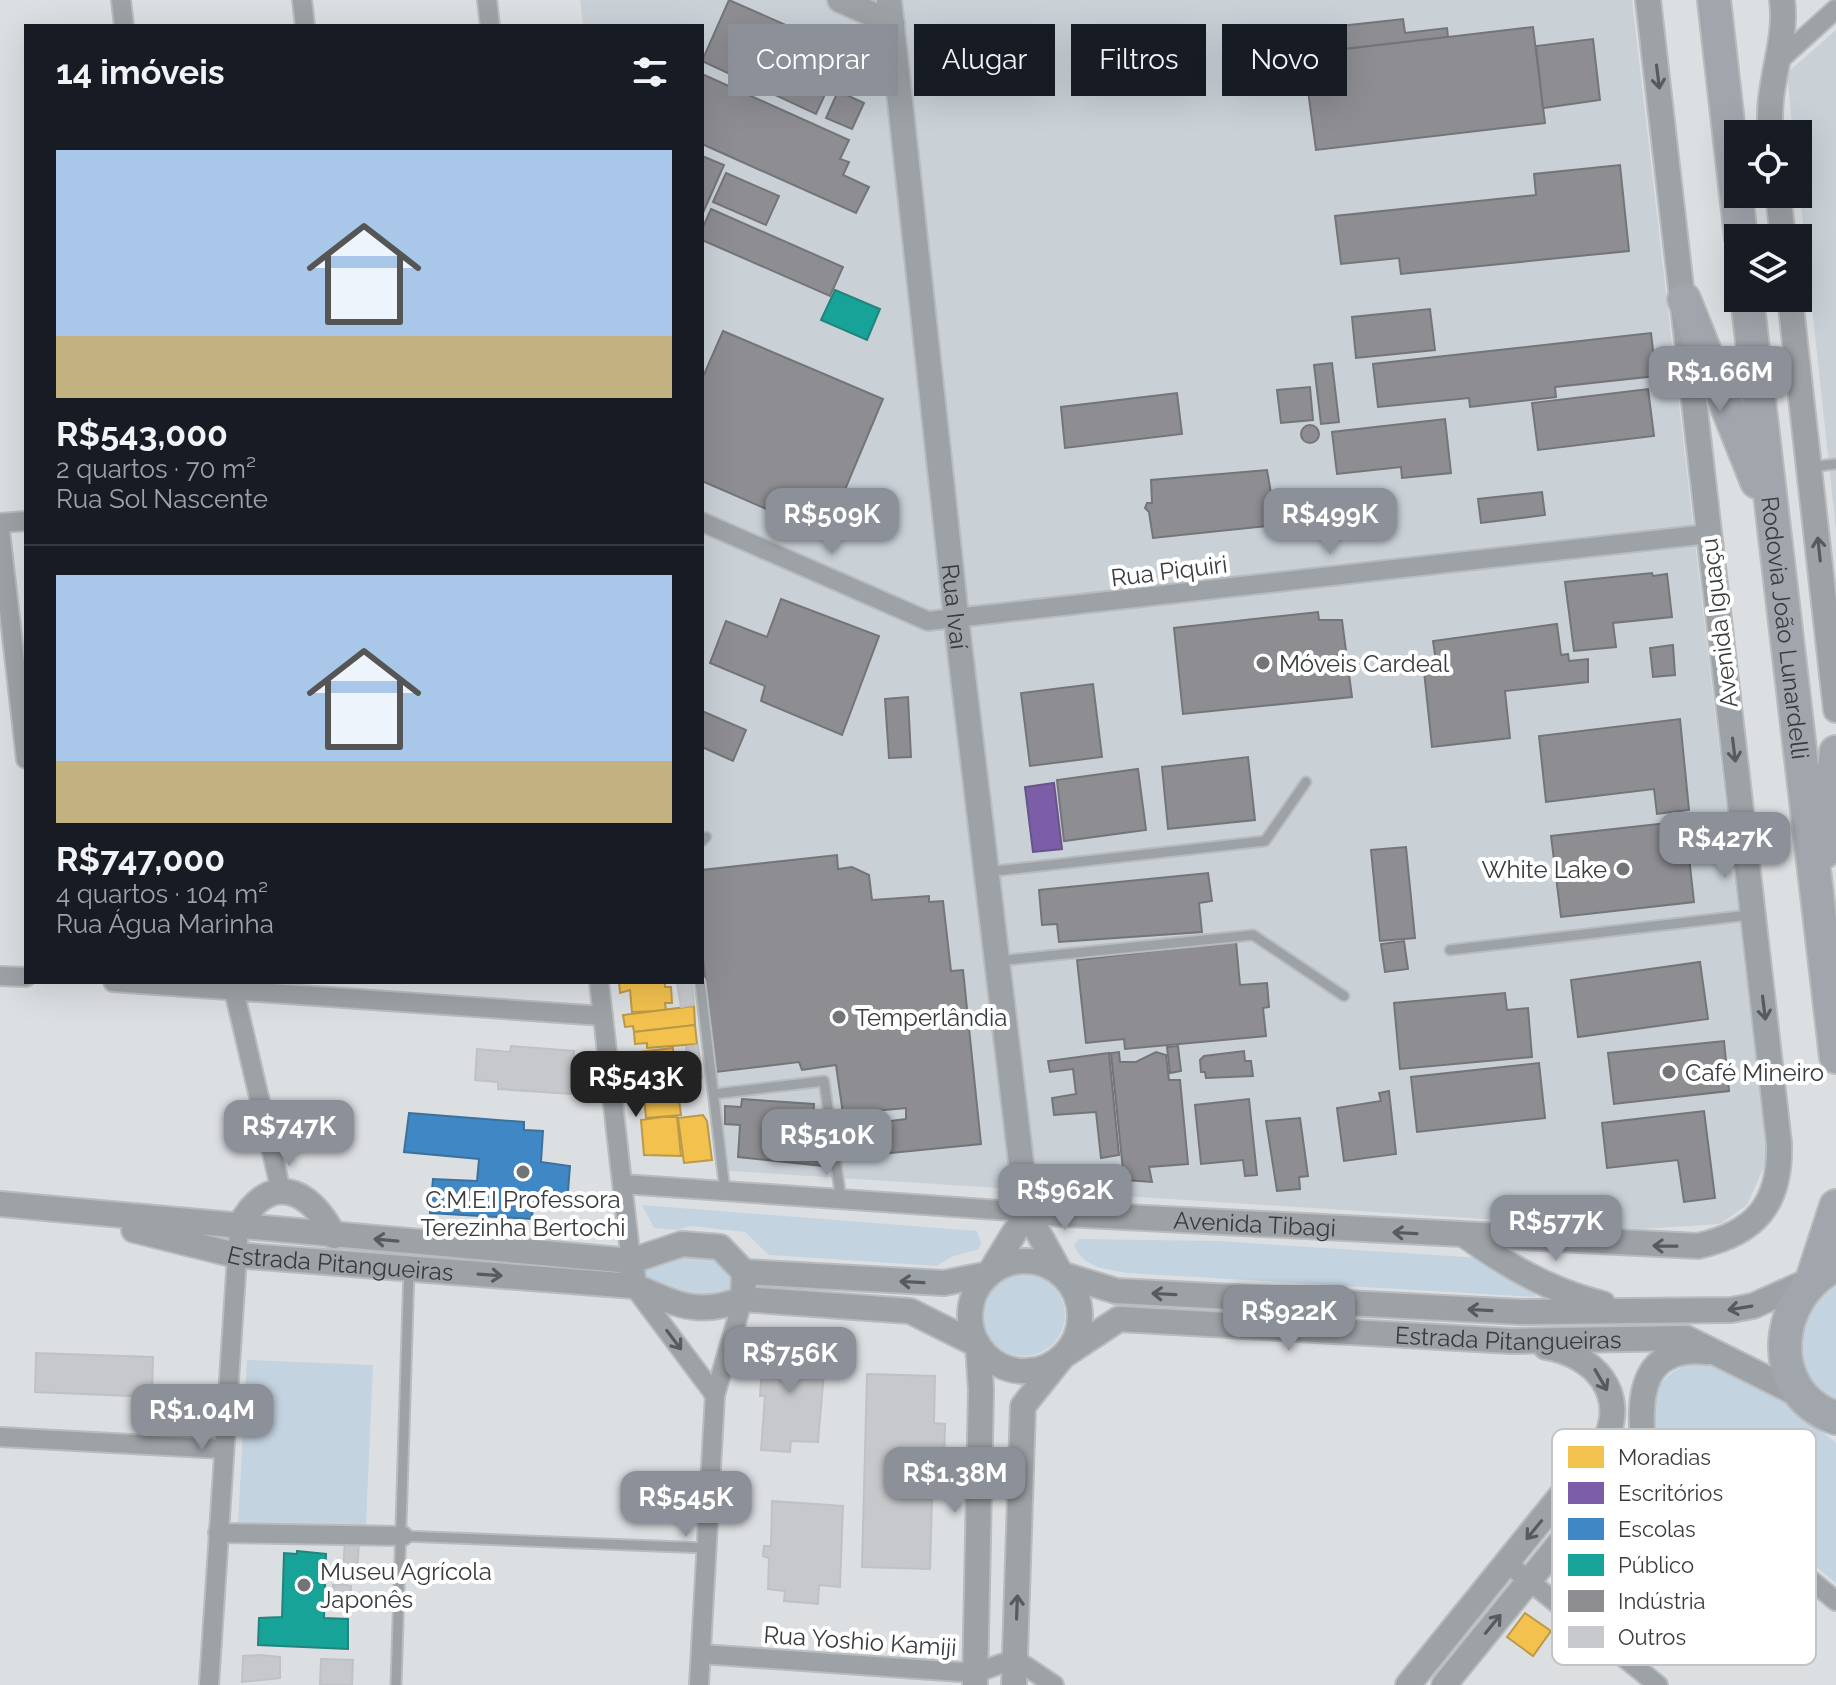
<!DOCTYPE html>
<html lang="pt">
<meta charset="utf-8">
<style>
body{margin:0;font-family:Raleway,sans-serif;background:#242831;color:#f1f3f6;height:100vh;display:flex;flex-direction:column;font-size:30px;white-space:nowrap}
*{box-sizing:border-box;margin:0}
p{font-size:26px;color:#9ea1a6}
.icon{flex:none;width:44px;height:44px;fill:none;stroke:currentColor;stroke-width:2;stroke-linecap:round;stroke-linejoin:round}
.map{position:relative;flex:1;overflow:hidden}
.drawer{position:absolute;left:24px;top:24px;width:680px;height:960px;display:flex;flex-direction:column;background:#171b24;border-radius:0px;box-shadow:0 8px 32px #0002}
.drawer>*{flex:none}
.top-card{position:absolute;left:728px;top:24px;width:760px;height:72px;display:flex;gap:16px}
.controls{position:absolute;left:1724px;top:120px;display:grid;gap:16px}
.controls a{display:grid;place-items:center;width:88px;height:88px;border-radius:0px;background:#171b24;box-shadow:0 8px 32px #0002;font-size:40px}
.price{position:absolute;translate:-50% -68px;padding:0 18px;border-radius:16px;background:#8c9099;color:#fff;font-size:26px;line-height:52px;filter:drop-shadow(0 2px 4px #0008)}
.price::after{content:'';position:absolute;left:50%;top:48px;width:24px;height:18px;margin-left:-12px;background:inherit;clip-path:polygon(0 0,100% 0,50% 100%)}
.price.on{background:#222;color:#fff}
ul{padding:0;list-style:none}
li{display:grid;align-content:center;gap:16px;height:424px;padding:0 32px}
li+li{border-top:2px solid #363941}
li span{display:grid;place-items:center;height:248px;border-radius:0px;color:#555}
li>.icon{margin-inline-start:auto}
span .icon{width:144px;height:144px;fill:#fffc;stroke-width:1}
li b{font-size:34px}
h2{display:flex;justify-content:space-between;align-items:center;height:96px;padding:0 32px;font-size:34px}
.tag{padding:0 28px;border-radius:0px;background:#171b24;box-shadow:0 8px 32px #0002;font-size:28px;line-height:72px}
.tag.on{background:#8c9099;color:#fff}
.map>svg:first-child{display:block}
.built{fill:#c9d1d7}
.green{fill:#c4d3e0}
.homes{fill:#f2c14e;stroke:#ba9949;stroke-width:2}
.offices{fill:#7b5ea7;stroke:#675488;stroke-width:2}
.schools{fill:#3f88c5;stroke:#3d719c;stroke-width:2}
.public{fill:#17a398;stroke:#21847d;stroke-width:2}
.industry{fill:#8d8d92;stroke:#747579;stroke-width:2}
.building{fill:#c6c8cb;stroke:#bfc2c4;stroke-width:2}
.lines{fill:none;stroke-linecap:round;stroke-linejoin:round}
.service-casing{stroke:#b9bbbd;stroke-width:13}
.minor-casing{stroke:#b9bbbd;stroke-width:22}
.tertiary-casing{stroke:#b9bbbd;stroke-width:28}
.trunk-casing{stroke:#b9bbbd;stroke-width:36}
.service{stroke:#9ca2a6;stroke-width:9}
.minor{stroke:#9ca2a6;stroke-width:18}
.tertiary{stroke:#9ca2a6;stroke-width:24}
.trunk{stroke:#a0a6ac;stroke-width:32}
.oneway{stroke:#575b5d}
.poi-dot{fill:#727577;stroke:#fff;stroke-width:3}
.labels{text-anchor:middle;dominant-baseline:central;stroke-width:8;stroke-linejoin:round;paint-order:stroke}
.street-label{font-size:24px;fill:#393c3e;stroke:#fff}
.poi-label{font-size:24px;fill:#393c3e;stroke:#fff;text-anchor:start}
.key{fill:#fff;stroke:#c4c4c5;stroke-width:2}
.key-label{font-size:22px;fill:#393c3e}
</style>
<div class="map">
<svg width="1836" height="1685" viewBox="0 0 1836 1685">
<rect width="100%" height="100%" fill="#dcdfe2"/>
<g class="built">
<path d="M580 0H1632L1767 1160 1747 1205 1720 1224 1641 1229 716 1170 694 982H702V26H583Z"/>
<path d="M1836 30V530L1798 177V134H1793L1787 73Z"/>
</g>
<g class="green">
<path d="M642 1205 977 1231 981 1243 979 1249 951 1257 937 1266 769 1255 745 1232 690 1226 678 1230 654 1228Z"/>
<path d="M1079 1239 1217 1241 1481 1258 1536 1293 1535 1297 1127 1273C1106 1269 1083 1268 1074 1245Z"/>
<path d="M692 1252 721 1257 735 1270 734 1291 700 1301 643 1279 642 1267Z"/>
<circle cx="1024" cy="1315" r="41"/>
<path d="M1836 1277V1404C1803 1380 1802 1364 1799 1326Z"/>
<path d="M247 1360 373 1365 366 1525 238 1523Z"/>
<path d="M1697 1362C1754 1372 1792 1408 1836 1443V1583L1658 1438C1646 1401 1657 1371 1697 1362Z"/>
</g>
<g class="homes">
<path d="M619 982H665V987H671L672 1003H665L666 1011 632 1012 630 990 620 993Z"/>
<path d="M694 1006 695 1025 634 1032 633 1026 625 1027 623 1015Z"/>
<path d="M695 1025 697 1044 647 1048V1043L635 1044 634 1032Z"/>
<path d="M673 1048V1052H681L685 1082 643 1086 640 1052Z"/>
<path d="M660 1083H677L681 1115 646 1118 643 1087Z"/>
<path d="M703 1115 707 1121 712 1160 684 1163 678 1118Z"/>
<path d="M662 1117H677L681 1156 644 1155 641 1120Z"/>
<path d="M1525 1613 1551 1631 1533 1656 1507 1637Z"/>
</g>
<path class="offices" d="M1054 783 1062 849 1033 852 1025 787Z"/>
<path class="schools" d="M409 1113 524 1122V1130L543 1131 541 1162 570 1166 567 1204 533 1202 532 1219 430 1213 433 1179 477 1181 479 1159 404 1152Z"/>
<g class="public">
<path d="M835 290 880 309 867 340 821 320Z"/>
<path d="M297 1551 326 1554 324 1618 348 1619V1649L258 1645 259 1618 282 1617 284 1553 297 1554Z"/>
</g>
<g class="industry">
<path d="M729 0 845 51 816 114 702 61Z"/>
<path d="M1403 19 1405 33 1447 28 1448 37 1343 49 1341 26Z"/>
<path d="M1533 27 1545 123 1316 150 1303 54Z"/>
<path d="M1593 39 1600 100 1543 108 1536 46Z"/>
<path d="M702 74 849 140 840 159 849 162 843 175 869 187 856 213 702 144Z"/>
<path d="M838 91 864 103 852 129 826 118Z"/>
<path d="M702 156 724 165 702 215Z"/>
<path d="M1620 165 1629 251 1401 274 1399 258 1341 264 1335 216 1536 195 1534 174Z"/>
<path d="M726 173 779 196 766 225 713 202Z"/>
<path d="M711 209 843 267 830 296 702 240V229Z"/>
<path d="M1430 309 1435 350 1356 358 1352 317Z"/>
<path d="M723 331 883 399 826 535 702 481V379Z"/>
<path d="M1651 333 1656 376 1555 387 1556 397 1470 407 1469 398 1378 407 1373 364Z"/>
<path d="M1332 363 1339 422 1321 424 1314 365Z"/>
<path d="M1310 387 1313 420 1281 423 1277 390Z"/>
<path d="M1648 389 1654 436 1538 450 1532 403Z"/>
<path d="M1177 393 1182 434 1065 448 1061 407Z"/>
<path d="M1445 419 1451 473 1402 478 1401 467 1337 474 1332 432Z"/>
<circle cx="1310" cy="434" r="9"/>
<path d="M1267 470 1271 493 1275 495 1276 525 1153 538 1149 512 1145 508 1147 503H1152L1151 480Z"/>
<path d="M1542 492 1545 515 1481 523 1478 499Z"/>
<path d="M1652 573 1653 576 1667 574 1672 617 1613 623 1616 647 1574 651 1565 582Z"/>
<path d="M781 599 879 636 842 735 761 701 765 686 710 663 726 621 767 637Z"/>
<path d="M1318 612 1319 620H1342L1352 697 1183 714 1174 628Z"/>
<path d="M1557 624 1561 655 1568 654 1569 661 1588 659V682L1505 691 1510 738 1432 747 1424 671 1437 668 1433 641Z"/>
<path d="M1673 645 1675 675 1653 677 1650 648Z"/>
<path d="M1093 684 1102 757 1030 766 1021 693Z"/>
<path d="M908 697 911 757 889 758 885 699Z"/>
<path d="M702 711 746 730 733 761 702 747Z"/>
<path d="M1680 719 1689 810 1657 814 1654 789 1546 802 1539 736Z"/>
<path d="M1248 757 1255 820 1168 829 1162 767Z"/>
<path d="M1138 769 1146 830 1064 841 1057 780Z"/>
<path d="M1685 821 1694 902 1561 917 1551 836Z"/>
<path d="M1406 847 1415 938 1380 941 1371 850Z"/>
<path d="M837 855 838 869 852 867 869 875 872 900 929 896V902L943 901 951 971 963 970 981 1144 871 1155 867 1124 906 1119V1108L843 1114 836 1065 802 1070 799 1062 716 1072 702 950V870Z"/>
<path d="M1208 873 1212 901 1199 903 1202 932 1059 942 1057 924 1042 925 1039 890Z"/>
<path d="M1236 941 1240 985 1267 983 1269 1007 1263 1008 1266 1036 1125 1049 1124 1039 1086 1043 1077 960Z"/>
<path d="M1404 941 1408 969 1385 972 1381 944Z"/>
<path d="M1700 962 1708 1019 1578 1037 1571 980Z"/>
<path d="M1505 993 1507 1010 1528 1008 1532 1057 1400 1069 1394 1003Z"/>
<path d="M1724 1041 1729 1091 1614 1104 1608 1053Z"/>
<path d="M1178 1046 1181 1071 1170 1073 1167 1047Z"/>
<path d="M1244 1051 1245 1061H1251L1253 1076 1206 1078 1205 1072H1201L1200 1060 1204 1056Z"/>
<path d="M1119 1052 1120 1062H1136L1156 1052 1166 1055 1169 1080H1180L1188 1164 1149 1167 1152 1182 1124 1180 1111 1053Z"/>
<path d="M1109 1053 1119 1155 1101 1158 1096 1112 1054 1115 1052 1098 1076 1094 1073 1069 1050 1072 1048 1061Z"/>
<path d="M1539 1063 1545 1118 1417 1132 1411 1077Z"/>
<path d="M1389 1091 1396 1154 1344 1161 1337 1108 1381 1101 1379 1093Z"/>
<path d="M742 1099 814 1104 812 1144 823 1145 822 1166 738 1157 740 1125 725 1124V1106L741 1107Z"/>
<path d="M1249 1099 1257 1175 1245 1176 1243 1160 1201 1164 1195 1105Z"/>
<path d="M1704 1111 1715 1198 1684 1202 1678 1160 1607 1168 1602 1123Z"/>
<path d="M1300 1118 1308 1176 1299 1177 1300 1189 1277 1191 1266 1121Z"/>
<path d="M863 1119 865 1142 824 1147 821 1124Z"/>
</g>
<g class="building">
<path d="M677 982H692L694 1005 681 1007Z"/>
<path d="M698 1045 702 1078 690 1080 686 1047Z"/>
<path d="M511 1046 574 1051 571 1094 498 1089V1082L475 1080 477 1049 510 1052Z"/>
<path d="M770 1335 807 1337 805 1368 824 1372 818 1442 791 1441 790 1452 761 1450 765 1396H760L762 1367H767Z"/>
<path d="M36 1353 153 1357 152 1397 35 1392Z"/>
<path d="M867 1374 935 1376 934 1423 945 1424 944 1465 933 1464 930 1569 862 1567Z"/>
<path d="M772 1501 843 1506 840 1587 819 1585 818 1604 784 1601 785 1591 768 1589 769 1558 763 1556 764 1546H771Z"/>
<path d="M345 1541 359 1542 357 1572 343 1571Z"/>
<path d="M342 1584 351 1586 350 1609H332L333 1585Z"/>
<path d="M261 1655 280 1657V1678L242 1682 243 1656Z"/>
<path d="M321 1659 353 1660 352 1685H320Z"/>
</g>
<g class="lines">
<defs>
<g id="service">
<path d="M1810 467 1836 464"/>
<path d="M702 841 706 837"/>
<path d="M986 872 1265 841 1306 782"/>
<path d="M1450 950 1749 915"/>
<path d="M997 961 1253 935 1344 996"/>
<path d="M700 982 725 1191"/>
<path d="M714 1094 824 1081 841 1199"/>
<path d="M403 1536 707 1548"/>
<path d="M396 1685 409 1269"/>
</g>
<g id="minor">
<path d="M121 0 124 26"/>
<path d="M302 0 305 26"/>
<path d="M487 0 490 26"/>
<path d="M1776 63 1836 9"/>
<path d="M702 522 928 621 1708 534"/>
<path d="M0 523 26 521"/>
<path d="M0 531 26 759"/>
<path d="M0 976 26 977"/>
<path d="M113 982 603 1016"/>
<path d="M232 982 281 1191"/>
<path d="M599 982 631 1261"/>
<path d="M623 1184 1027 1212"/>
<path d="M635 1288 715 1395"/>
<path d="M0 1437 224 1449"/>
<path d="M1643 1441 1836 1601"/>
<path d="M218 1533 403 1536"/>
<path d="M1507 1563 1658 1685"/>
<path d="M701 1654 975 1673 1015 1659 1054 1685"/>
<path d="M209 1685 239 1227"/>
<path d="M699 1685 715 1395 743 1299"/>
</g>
<g id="tertiary">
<path d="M840 0 892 23"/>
<path id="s1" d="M889 0 958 634 1027 1212 1061 1274 1116 1291 1521 1312 1731 1310 1753 1306 1811 1280"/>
<path d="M1771 134C1765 85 1788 45 1782 0"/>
<path d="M1778 194 1783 238"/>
<path d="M1790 298 1836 710"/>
<path d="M0 1204 631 1261"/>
<path id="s2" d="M1027 1212 1698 1246C1756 1233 1781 1204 1779 1143L1648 0"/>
<path d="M239 1227C268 1171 310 1187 334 1236"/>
<path id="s3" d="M134 1230 235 1255 634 1286"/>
<path d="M1466 1236C1509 1267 1551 1291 1603 1304"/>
<path d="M682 1244 720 1247 744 1272 743 1299C698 1317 676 1304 634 1286L631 1261Z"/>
<circle cx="1025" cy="1316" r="55"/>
<path d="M744 1272 944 1283 989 1274 1027 1212"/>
<path d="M743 1299 910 1311 978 1345 981 1390 975 1685"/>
<path id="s4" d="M1014 1685 1023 1406 1063 1356 1119 1319 1512 1341 1686 1338 1804 1397"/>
<path d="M1408 1685 1605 1441C1628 1393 1594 1355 1546 1347"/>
<path d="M1444 1685 1643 1441C1638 1392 1644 1345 1708 1352"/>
</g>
<g id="trunk">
<path d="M1714 0 1741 238"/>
<path id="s5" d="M1747 298 1836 1057"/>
<path d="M1684 299 1757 482"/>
<path d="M1824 852 1836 752"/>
<path d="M1836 1265C1773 1295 1763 1393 1836 1418"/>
<path d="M1812 1280 1836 1206"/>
</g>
</defs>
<use href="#service" class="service-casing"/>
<use href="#minor" class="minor-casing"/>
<use href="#tertiary" class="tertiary-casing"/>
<use href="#trunk" class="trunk-casing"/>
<use href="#service" class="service"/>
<use href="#minor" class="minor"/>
<use href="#tertiary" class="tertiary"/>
<use href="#trunk" class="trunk"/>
</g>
<defs><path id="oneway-shaft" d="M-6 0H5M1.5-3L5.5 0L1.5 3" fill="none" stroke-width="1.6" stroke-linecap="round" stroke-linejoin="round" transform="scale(2)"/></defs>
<g class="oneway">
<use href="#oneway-shaft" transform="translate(1658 77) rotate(83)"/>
<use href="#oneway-shaft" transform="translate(1819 549) rotate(-96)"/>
<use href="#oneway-shaft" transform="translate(1734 750) rotate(83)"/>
<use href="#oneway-shaft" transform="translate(1764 1008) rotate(83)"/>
<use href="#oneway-shaft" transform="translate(1405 1233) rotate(-177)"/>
<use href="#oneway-shaft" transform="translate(386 1240) rotate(-175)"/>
<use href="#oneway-shaft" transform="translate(1665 1246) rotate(-179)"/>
<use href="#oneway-shaft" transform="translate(490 1275) rotate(4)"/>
<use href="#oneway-shaft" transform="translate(912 1282) rotate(-177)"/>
<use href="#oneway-shaft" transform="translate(1164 1294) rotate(-177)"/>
<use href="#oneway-shaft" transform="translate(1740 1308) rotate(171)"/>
<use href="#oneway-shaft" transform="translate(1480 1310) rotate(-177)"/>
<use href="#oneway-shaft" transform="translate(674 1340) rotate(53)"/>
<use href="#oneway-shaft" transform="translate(1601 1380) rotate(60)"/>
<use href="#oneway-shaft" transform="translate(1534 1530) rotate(129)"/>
<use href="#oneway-shaft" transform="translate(1017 1607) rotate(-88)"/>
<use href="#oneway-shaft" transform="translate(1493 1624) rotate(-51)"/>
</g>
<g class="poi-dot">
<circle cx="1263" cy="663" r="8"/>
<circle cx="1623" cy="869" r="8"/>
<circle cx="839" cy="1017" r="8"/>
<circle cx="1669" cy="1072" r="8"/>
<circle cx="523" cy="1172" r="8"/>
<circle cx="304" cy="1585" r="8"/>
</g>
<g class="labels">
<g class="street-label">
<text transform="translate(1169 571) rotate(-7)">Rua Piquiri</text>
<text stroke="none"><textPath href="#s1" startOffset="610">Rua Ivaí</textPath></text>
<text transform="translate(1719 623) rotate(-97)">Avenida Iguaçu</text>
<text stroke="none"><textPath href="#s5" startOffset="332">Rodovia João Lunardelli</textPath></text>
<text stroke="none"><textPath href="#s2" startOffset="228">Avenida Tibagi</textPath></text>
<text stroke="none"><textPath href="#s3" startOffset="210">Estrada Pitangueiras</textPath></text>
<text stroke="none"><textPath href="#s4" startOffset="800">Estrada Pitangueiras</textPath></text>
<text transform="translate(860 1641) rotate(4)">Rua Yoshio Kamiji</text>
</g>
<g class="poi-label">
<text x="1279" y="663">Móveis Cardeal</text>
<text x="1607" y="869" text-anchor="end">White Lake</text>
<text x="855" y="1017">Temperlândia</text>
<text x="1685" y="1072">Café Mineiro</text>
<text x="523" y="1199" text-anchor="middle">C.M.E.I Professora<tspan x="523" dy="28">Terezinha Bertochi</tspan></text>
<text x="320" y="1571">Museu Agrícola<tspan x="320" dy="28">Japonês</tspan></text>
</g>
</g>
<rect x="1552" y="1429" width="264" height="236" rx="12" class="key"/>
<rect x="1568" y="1446" width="36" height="22" fill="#f2c14e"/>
<rect x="1568" y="1482" width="36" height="22" fill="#7b5ea7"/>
<rect x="1568" y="1518" width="36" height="22" fill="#3f88c5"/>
<rect x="1568" y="1554" width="36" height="22" fill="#17a398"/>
<rect x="1568" y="1590" width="36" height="22" fill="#8d8d92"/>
<rect x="1568" y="1626" width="36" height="22" fill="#c6c8cb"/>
<g class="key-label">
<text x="1618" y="1465">Moradias</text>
<text x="1618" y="1501">Escritórios</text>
<text x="1618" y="1537">Escolas</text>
<text x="1618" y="1573">Público</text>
<text x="1618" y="1609">Indústria</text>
<text x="1618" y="1645">Outros</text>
</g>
</svg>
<div class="controls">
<a><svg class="icon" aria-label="locate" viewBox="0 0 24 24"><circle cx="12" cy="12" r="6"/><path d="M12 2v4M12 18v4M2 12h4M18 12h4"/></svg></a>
<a><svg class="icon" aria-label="layers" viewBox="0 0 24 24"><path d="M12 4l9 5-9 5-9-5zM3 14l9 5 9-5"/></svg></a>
</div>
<b class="price" style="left:1720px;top:414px">R$1.66M</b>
<b class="price" style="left:832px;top:556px">R$509K</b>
<b class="price" style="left:1330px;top:556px">R$499K</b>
<b class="price" style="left:1725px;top:880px">R$427K</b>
<b class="price on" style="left:636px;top:1119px">R$543K</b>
<b class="price" style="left:289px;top:1168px">R$747K</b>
<b class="price" style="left:827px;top:1177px">R$510K</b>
<b class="price" style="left:1065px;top:1232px">R$962K</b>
<b class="price" style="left:1556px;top:1263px">R$577K</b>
<b class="price" style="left:1289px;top:1353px">R$922K</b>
<b class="price" style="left:790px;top:1395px">R$756K</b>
<b class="price" style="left:202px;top:1452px">R$1.04M</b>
<b class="price" style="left:955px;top:1515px">R$1.38M</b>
<b class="price" style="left:686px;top:1539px">R$545K</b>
<div class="top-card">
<a class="tag on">Comprar</a>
<a class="tag">Alugar</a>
<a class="tag">Filtros</a>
<a class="tag">Novo</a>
</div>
<section class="drawer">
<h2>14 imóveis<svg class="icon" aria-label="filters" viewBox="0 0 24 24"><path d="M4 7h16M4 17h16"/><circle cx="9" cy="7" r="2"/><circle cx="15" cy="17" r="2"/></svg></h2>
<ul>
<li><span style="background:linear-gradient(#a9c7e8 75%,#c2b280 0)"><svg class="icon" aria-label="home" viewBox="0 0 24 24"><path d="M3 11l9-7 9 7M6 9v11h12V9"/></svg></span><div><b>R$543,000</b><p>2 quartos · 70 m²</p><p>Rua Sol Nascente</p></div></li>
<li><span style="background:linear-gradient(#a9c7e8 75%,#c2b280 0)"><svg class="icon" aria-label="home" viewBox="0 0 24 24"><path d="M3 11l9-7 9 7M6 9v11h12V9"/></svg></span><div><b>R$747,000</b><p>4 quartos · 104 m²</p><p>Rua Água Marinha</p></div></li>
</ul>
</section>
</div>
